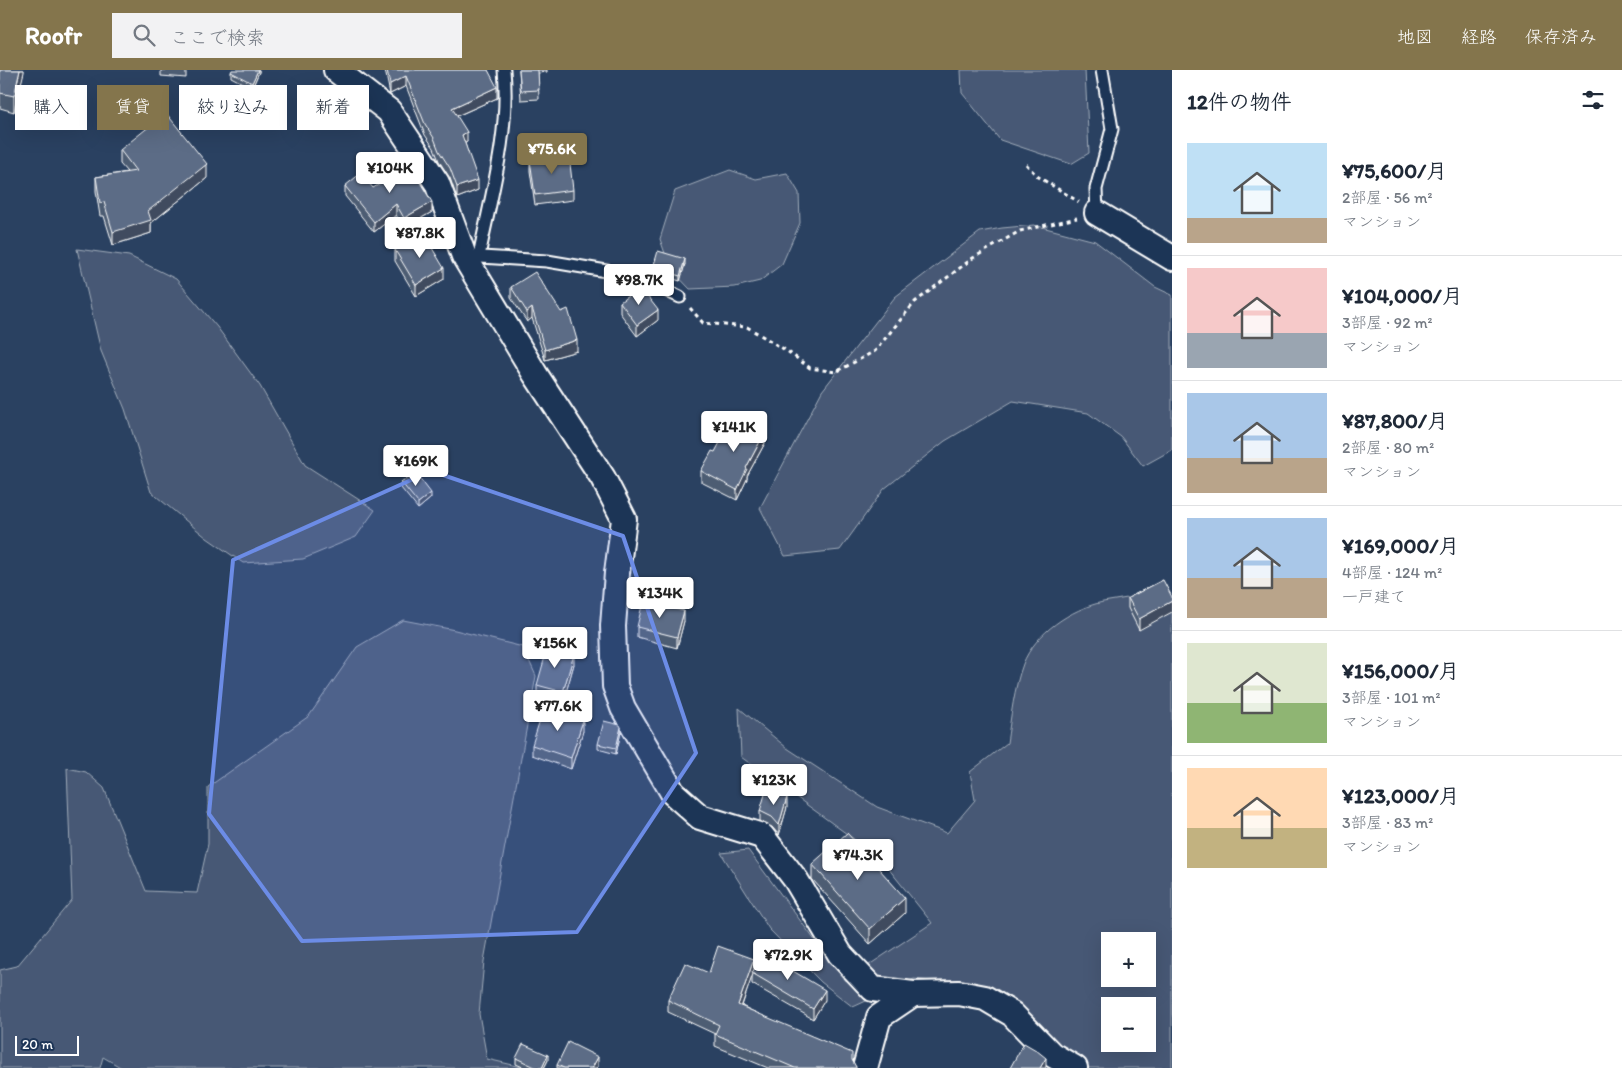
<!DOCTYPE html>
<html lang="ja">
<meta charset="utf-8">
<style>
body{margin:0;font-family:Itim,"Klee One",sans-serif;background:#f2f2f3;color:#1f2937;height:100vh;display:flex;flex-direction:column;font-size:19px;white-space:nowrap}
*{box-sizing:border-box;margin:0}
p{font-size:16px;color:#747a83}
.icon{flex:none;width:28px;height:28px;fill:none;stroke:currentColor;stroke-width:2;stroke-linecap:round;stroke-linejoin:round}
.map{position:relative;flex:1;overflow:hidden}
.panel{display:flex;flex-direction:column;background:#fff;width:450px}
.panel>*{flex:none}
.banner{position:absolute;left:15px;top:15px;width:475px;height:45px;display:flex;gap:10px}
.buttons{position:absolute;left:1101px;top:862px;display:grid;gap:10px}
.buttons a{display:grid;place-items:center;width:55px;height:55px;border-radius:0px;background:#fff;box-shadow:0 5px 20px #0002;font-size:25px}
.scale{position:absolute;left:15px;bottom:12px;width:64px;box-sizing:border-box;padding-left:5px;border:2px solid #fff;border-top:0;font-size:14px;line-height:18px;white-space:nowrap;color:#fff;-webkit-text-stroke:4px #1d3557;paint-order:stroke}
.price{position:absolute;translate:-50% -42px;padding:0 11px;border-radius:5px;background:#fff;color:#222;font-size:16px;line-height:32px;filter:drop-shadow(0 1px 2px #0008)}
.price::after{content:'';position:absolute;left:50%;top:30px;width:15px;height:11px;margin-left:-8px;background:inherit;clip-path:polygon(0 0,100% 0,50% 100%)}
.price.active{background:#84754c;color:#fff}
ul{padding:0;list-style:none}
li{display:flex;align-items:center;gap:15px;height:125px;padding:0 15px}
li+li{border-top:1px solid #e0e1e3}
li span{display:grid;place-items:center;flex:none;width:140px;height:100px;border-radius:0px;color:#555}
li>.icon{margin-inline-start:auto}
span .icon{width:60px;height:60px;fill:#fffc;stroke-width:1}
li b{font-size:21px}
h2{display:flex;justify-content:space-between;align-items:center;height:60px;padding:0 15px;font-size:21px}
.chip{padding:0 18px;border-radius:0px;background:#fff;box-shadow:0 5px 20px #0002;font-size:18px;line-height:45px}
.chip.active{background:#84754c;color:#fff}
header{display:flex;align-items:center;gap:30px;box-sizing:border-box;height:70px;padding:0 25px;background:#84754c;color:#fff}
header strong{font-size:24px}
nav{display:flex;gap:28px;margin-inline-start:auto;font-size:18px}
.search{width:350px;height:45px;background:#f2f2f3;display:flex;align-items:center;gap:12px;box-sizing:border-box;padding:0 18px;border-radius:0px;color:#747a83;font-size:19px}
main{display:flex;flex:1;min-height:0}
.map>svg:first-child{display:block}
.green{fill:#465975;stroke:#a2acba;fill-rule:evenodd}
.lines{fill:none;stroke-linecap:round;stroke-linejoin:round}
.service-casing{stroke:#fff;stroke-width:15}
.minor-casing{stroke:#fff;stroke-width:28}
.path{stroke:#fff;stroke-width:3;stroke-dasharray:4 4;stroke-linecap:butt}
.service{stroke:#1d3557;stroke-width:11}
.minor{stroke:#1d3557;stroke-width:24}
.wall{fill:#4e5d73;stroke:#fff}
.shaded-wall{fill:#404c5e;stroke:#fff}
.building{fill:#5b6c86;stroke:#fff}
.marked{fill:#6c8ce6;fill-opacity:0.2;stroke:#6c8ce6;stroke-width:4;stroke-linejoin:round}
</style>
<header>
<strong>Roofr</strong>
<div class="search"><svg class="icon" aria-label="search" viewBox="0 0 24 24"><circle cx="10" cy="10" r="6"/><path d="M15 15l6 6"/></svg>ここで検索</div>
<nav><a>地図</a><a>経路</a><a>保存済み</a></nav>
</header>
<main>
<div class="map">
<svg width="1172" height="998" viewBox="0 0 1172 998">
<rect width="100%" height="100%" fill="#2a4161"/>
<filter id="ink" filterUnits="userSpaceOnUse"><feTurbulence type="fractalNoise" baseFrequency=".02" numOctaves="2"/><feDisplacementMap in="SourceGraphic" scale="10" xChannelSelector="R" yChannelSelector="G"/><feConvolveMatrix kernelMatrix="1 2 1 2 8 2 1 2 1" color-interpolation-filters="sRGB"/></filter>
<g filter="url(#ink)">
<g class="green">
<path d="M961 0H1085L1089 83 1071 94 1000 70 962 23Z"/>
<path d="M730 100 756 109 787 103 799 123 800 153 782 194 760 211 735 217 690 219 670 198 660 169 675 121Z"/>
<path d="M1034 155 1095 171 1155 217 1172 225V380L1143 396 1121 367 1088 343 1013 331 945 371 884 419 840 480 785 486 760 438 822 321 895 227 980 162 1002 158Z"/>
<path d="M77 179 129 186 176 209 217 257 260 316 305 395 375 440 356 467 303 489 243 493 207 468 151 422 125 339 101 281Z"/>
<path d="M1133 527 1172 537V998H1055L975 916 914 909 853 937 821 912 769 859 721 783 748 780 845 911 932 853 880 788 741 687 739 638 787 678 877 737 947 763 975 730 970 702 1007 673C1011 647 1014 618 1023 594 1035 563 1071 539 1103 532 1113 530 1123 529 1133 527ZM1110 871H1148V909H1110ZM1110 936H1148V974H1110Z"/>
<path d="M403 550 455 560 523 577 536 606 484 891 479 944 487 989 526 998H122L103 987 100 998H0V900L17 896 72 830 67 698 86 702 104 718 146 821 197 823 208 774V717L309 646 357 577Z"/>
</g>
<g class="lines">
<defs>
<g id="service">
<path d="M1097 143 1096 119 1112 59 1102 0"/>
<path d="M464 186 547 191 636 206 680 227"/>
<path d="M479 186C491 126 510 61 504 0"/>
</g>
<g id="minor">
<path d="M336 0 389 41 437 113 464 186 535 304 603 408 624 449 617 503 613 556 615 616 623 638 673 723 700 747 762 766 796 810 840 884 873 919 913 924 959 923 985 928 1012 944 1051 984 1075 998"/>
<path d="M1097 143 1172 188"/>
<path d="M865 998 879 947 913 924"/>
</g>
</defs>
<use href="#service" class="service-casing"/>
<use href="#minor" class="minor-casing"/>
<g class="path">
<path d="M1026 94 1037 106 1079 132"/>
<path d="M690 238 703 253 747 257 787 281 810 298 836 302 875 281 915 232 973 188 1020 161 1077 148"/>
</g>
<use href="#service" class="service"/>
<use href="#minor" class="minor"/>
</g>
<g class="wall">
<path d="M0 0H24L14 42 0 38Z"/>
<path d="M161 0H186V8L161 6Z"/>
<path d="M259 0V2L252 18 231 7V2Z"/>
<path d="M385 0H488L497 28 457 46 467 72 465 73 478 120 457 128 450 108 439 91 434 78 425 65 406 16 390 24Z"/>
<path d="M519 0H547V2L538 3 539 29 521 30Z"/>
<path d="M120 80 207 108 151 153V163L113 175 104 146H100L96 121V107L127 102 120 94Z"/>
<path d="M530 90 573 120V130L535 135 530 101Z"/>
<path d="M345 116 373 118 432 142 404 158 396 145 374 162 345 126Z"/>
<path d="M395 180 444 209 416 226 395 191Z"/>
<path d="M685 194 680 211 653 203V198Z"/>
<path d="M511 217 577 281 545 290 532 248 527 252 511 228Z"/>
<path d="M620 232 658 250 637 266 620 243Z"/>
<path d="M765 373 747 406V409L737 430 701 412V401L715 382Z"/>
<path d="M401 412 431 428 418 439 401 418Z"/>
<path d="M1163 510 1139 560 1128 538V528Z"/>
<path d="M684 551 677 578 637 567V557Z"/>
<path d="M574 594 563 633 537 625V615Z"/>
<path d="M583 661 571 699 532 685V675Z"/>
<path d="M621 662 616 684 598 679V674Z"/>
<path d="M787 737 779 765 772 757 760 751V741Z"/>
<path d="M812 794 905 843 870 874 812 809Z"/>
<path d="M754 900 794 902 825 930 813 949 752 914V905L742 936 852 990 856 998H768L715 976V964L668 942V930L709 903Z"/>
<path d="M516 988 548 990 544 998H525L516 994Z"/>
<path d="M557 995 598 997 597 998H557Z"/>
</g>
<g class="shaded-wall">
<path d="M20 0H24V2L14 42V26Z"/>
<path d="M258 0H259V2L252 18V13Z"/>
<path d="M406 6V16L390 24V14Z"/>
<path d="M497 17V28L452 48V38Z"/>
<path d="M467 62V72L462 75V65Z"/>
<path d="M207 94V108L151 153V163L113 175V162Z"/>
<path d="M478 110V120L457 128V117Z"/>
<path d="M432 132V142L404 158V148Z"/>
<path d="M396 134V145L374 162V152Z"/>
<path d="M685 189V194L680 211V206Z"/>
<path d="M444 198V209L416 226V215Z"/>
<path d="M532 238V248L527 252V242Z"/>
<path d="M658 240V250L637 266V255Z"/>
<path d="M577 270V281L545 290V280Z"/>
<path d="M765 362V373L747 406V409L737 430V420L746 398Z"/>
<path d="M431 423V428L418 439V433Z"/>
<path d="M1172 531V542L1139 560V549Z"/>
<path d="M684 541V551L677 578V567Z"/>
<path d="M574 584V594L563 633V622Z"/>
<path d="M583 650V661L571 699V688Z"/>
<path d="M621 657V662L616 684V678Z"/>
<path d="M787 727V737L779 765V755Z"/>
<path d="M905 828V843L870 874V859Z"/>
<path d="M754 889V901L738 946V935Z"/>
<path d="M825 920V930L813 949V939Z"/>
<path d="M548 985V990L544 998H542Z"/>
<path d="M598 987V997L597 998H592Z"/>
<path d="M1046 988V997L1045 998H1040Z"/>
</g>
<g class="building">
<path d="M0 0H20L14 26 0 23Z"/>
<path d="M232 0H258L252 13 231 2Z"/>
<path d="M387 0H488L497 17 452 38 467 62 462 65 478 110 457 117 450 98 439 81 434 68 425 54 406 6 390 14Z"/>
<path d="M519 0H538L539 20 521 21Z"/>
<path d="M166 43 207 94 148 141 151 150 113 162 104 132 100 133 96 107 136 101 120 80Z"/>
<path d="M569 85 573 120 535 125 530 90Z"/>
<path d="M410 96 432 132 404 148 396 134 374 152 345 116 361 103 373 118Z"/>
<path d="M423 163 444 198 416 215 395 180Z"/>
<path d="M658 181 685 189 680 206 653 198Z"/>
<path d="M535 202 561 242 568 239 577 270 545 280 532 238 527 242 511 217Z"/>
<path d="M640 217 658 240 637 255 620 232Z"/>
<path d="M734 346 765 362 746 398 747 399 737 420 701 401 712 381 715 382Z"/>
<path d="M415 402 431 423 418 433 401 412Z"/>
<path d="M1163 510 1172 527V531L1139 549 1128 528Z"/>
<path d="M643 531 684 541 677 567 637 557Z"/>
<path d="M548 576 574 584 563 622 537 615Z"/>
<path d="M544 637 583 650 571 688 532 675Z"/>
<path d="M604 651 620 655 621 657 616 678 598 674Z"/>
<path d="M766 721 787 727 779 755 772 747 760 741Z"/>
<path d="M847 763 905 828 870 859 812 794Z"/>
<path d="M718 876 754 889 738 935 852 983V990L856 997V998H795L715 964 719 955 668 930 685 893 709 903Z"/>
<path d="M764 882 794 899 793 901 825 920 813 939 752 903Z"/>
<path d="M568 972 598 987 592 998H564L557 995Z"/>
<path d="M1024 973 1036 980 1046 988 1040 998H1010Z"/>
<path d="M523 974 548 985 542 998H537L516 988Z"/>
</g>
</g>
<path class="marked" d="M431 401 623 466 696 683 577 862 302 871 209 744 233 490Z"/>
</svg>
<div class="buttons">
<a>+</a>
<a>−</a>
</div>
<div class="scale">20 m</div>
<b class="price active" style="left:552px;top:105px">¥75.6K</b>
<b class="price" style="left:390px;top:124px">¥104K</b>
<b class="price" style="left:420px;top:189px">¥87.8K</b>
<b class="price" style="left:639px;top:236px">¥98.7K</b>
<b class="price" style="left:734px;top:383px">¥141K</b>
<b class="price" style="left:416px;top:417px">¥169K</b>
<b class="price" style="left:660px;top:549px">¥134K</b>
<b class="price" style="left:555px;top:599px">¥156K</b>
<b class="price" style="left:558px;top:662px">¥77.6K</b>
<b class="price" style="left:774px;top:736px">¥123K</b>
<b class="price" style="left:858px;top:811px">¥74.3K</b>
<b class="price" style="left:788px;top:911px">¥72.9K</b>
<div class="banner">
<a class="chip">購入</a>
<a class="chip active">賃貸</a>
<a class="chip">絞り込み</a>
<a class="chip">新着</a>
</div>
</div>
<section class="panel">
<h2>12件の物件<svg class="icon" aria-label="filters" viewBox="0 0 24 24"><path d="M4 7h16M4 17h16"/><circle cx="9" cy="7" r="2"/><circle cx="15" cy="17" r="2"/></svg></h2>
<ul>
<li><span style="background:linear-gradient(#bfe0f5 75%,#b9a48a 0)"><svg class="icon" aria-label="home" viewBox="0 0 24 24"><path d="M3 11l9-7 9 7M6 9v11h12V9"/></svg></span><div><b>¥75,600/月</b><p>2部屋 · 56 m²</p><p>マンション</p></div></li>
<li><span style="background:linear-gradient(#f6c9c9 65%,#9aa5b1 0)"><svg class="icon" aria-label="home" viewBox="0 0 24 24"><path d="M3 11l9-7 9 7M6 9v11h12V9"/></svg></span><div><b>¥104,000/月</b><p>3部屋 · 92 m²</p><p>マンション</p></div></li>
<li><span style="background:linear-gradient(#a9c7e8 65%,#b9a48a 0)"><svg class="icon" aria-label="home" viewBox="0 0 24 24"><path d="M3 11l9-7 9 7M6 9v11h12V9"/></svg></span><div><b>¥87,800/月</b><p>2部屋 · 80 m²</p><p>マンション</p></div></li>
<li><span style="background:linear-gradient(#a9c7e8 60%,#b9a48a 0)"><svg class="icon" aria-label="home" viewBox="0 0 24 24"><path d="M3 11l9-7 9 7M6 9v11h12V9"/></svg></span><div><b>¥169,000/月</b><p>4部屋 · 124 m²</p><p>一戸建て</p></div></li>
<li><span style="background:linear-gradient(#dfe7d0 60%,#8fb573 0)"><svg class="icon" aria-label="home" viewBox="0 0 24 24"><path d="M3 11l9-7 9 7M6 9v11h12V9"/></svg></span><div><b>¥156,000/月</b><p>3部屋 · 101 m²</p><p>マンション</p></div></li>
<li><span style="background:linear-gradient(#ffd9b3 60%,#c2b280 0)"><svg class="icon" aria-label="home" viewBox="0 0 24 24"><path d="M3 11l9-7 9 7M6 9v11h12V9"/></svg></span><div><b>¥123,000/月</b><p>3部屋 · 83 m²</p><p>マンション</p></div></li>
</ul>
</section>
</main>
